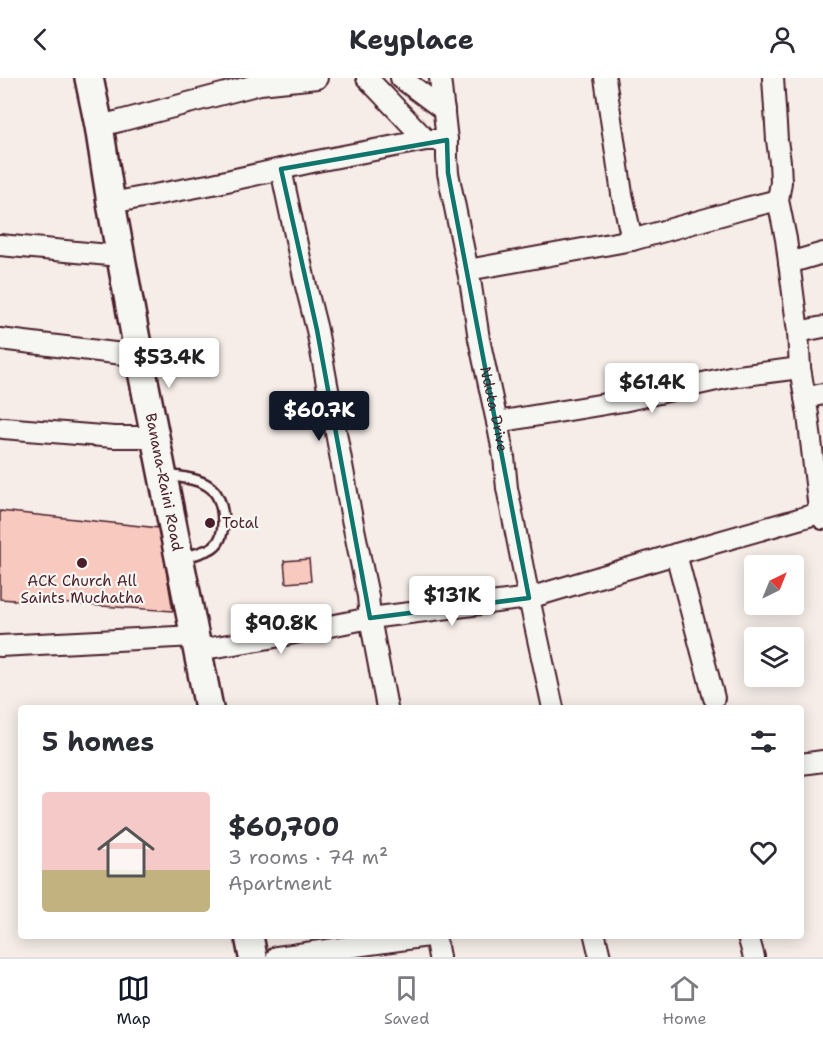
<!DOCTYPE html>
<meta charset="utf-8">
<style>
body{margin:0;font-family:"Shantell Sans",sans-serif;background:#f2f2f3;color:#2b2b33;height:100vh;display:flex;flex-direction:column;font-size:22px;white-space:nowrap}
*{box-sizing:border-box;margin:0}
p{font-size:20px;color:#7c7c81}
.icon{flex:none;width:33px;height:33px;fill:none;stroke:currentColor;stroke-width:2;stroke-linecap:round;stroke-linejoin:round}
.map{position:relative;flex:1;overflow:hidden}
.panel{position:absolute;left:18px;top:627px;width:786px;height:234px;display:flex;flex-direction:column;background:#fff;border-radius:6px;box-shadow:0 3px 15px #0003}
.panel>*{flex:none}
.needle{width:39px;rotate:43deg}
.tools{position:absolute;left:744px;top:477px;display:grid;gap:12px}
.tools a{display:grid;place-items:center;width:60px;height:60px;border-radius:6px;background:#fff;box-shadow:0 3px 15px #0003;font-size:30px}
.price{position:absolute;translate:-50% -51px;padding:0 14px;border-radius:6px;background:#fff;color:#222;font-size:20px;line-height:39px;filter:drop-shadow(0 2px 3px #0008)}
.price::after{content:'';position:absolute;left:50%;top:36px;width:18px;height:14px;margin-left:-9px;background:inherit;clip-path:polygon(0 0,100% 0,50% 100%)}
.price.current{background:#111827;color:#fff}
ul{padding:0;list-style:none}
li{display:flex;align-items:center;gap:18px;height:150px;padding:0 24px}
li span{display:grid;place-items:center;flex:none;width:168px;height:120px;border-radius:6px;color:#555}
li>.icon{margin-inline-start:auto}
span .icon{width:72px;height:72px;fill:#fffc;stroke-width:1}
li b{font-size:26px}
h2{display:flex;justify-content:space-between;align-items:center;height:72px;padding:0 24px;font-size:26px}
header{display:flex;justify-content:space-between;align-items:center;height:78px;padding:0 24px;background:#fff;font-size:27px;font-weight:700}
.dock{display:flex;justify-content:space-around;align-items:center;height:84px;border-top:2px solid #e1e1e2;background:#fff;font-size:16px;color:#7c7c81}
.dock a{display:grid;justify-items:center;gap:3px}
.dock .current{color:#111827}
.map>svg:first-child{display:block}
.building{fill:#f8c9be;stroke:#4a1f2b;stroke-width:1.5}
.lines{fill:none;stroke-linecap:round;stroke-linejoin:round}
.service-casing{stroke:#4a1f2b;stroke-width:14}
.minor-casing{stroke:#4a1f2b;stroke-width:24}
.secondary-casing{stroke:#4a1f2b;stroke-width:32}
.service{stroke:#f6f6f2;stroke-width:9}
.minor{stroke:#f6f6f2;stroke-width:20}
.secondary{stroke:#f6f6f2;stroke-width:27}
.marked{fill:none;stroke:#0f766e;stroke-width:4.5;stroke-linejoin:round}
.poi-dot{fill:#4a1f2b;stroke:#f6f6f2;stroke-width:2}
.labels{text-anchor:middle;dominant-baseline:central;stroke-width:4.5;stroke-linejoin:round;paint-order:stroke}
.street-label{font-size:15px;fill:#4a1f2b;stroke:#f6f6f2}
.poi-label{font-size:15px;fill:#4a1f2b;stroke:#f6f6f2;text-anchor:start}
</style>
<header><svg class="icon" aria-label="back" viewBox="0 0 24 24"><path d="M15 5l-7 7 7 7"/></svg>Keyplace<svg class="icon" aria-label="person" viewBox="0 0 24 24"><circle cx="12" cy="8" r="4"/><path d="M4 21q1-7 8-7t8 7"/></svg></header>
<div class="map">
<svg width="823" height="879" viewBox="0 0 823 879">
<rect width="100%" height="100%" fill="#f6ede8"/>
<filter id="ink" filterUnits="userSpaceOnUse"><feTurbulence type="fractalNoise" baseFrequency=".0167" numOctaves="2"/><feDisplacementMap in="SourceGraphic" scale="12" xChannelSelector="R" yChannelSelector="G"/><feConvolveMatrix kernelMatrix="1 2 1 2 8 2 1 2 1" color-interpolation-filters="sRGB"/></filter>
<g filter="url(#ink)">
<g class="building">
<path d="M0 433 159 450 173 533 0 521Z"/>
<path d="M309 481 311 503 286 505 284 483Z"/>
</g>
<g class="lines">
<defs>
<path id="service" d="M167 397C200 402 222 403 223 444 223 452 221 464 213 469 208 473 189 478 182 480"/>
<g id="minor">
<path d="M367 0 426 62"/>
<path d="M401 0 444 32"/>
<path id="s1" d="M440 0 447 62V80L448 95 471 208 479 261 497 344 504 379 507 410 529 520 553 630"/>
<path d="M605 0 622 116 632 162"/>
<path d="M773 0 777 62 780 84 781 104 778 122 786 161 798 254 800 290 808 337 818 423 819 435 823 441"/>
<path d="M99 48 120 43 260 6 317 0"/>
<path d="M281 91 305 204 317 252 352 441 368 518 370 540 387 630"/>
<path d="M111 125 213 106 312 84 426 62H447"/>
<path d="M0 167 120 178"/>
<path d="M789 185 823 175"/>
<path d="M468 192 632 162 746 130 778 122"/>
<path d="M798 254 823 249"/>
<path d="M0 261 139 278"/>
<path d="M805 320 823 316"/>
<path d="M497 344 623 323 730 299 800 290"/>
<path d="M3 350 114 359H156"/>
<path d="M676 476 714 620"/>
<path d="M0 568 195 558"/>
<path d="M198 572 270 560 370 540 529 520 676 476 823 434"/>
<path d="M801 686 823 683"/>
<path d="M435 858 439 879"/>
<path d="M595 858 600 879"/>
<path d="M748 858 754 879"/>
<path d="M277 879 428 858"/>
</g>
<g id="secondary">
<path id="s2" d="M89 0 99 48 111 125 139 278 209 630"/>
<path d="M249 858 253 879"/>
</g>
</defs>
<use href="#service" class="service-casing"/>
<use href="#minor" class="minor-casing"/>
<use href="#secondary" class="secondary-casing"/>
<use href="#service" class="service"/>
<use href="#minor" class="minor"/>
<use href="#secondary" class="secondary"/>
</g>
</g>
<path class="marked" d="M447 62 448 95 529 520 370 540 317 252 281 91Z"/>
<g class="poi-dot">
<circle cx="210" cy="445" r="6"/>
<circle cx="82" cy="485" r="6"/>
</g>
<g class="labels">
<g class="street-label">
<text stroke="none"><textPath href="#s1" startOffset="336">Nduta Drive</textPath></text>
<text stroke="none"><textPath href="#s2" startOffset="411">Banana-Raini Road</textPath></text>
</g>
<g class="poi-label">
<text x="222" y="445">Total</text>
<text x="82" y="503" text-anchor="middle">ACK Church All<tspan x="82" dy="17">Saints Muchatha</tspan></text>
</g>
</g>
</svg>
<div class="tools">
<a><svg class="needle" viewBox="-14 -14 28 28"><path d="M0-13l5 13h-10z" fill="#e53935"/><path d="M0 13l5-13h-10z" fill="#7c7c81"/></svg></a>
<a><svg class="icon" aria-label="layers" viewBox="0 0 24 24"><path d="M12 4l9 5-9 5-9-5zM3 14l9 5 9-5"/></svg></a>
</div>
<b class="price" style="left:169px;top:311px">$53.4K</b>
<b class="price" style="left:652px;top:336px">$61.4K</b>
<b class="price current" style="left:319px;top:364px">$60.7K</b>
<b class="price" style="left:452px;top:549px">$131K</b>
<b class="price" style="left:281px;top:577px">$90.8K</b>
<section class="panel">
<h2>5 homes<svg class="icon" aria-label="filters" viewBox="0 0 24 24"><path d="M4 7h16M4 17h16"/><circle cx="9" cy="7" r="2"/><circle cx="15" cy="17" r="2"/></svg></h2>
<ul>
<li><span style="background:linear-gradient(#f6c9c9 65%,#c2b280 0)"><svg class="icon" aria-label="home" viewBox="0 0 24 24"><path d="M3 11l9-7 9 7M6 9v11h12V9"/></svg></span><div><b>$60,700</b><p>3 rooms · 74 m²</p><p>Apartment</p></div><svg class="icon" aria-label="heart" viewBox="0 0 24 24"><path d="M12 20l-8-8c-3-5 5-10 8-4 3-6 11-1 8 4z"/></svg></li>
</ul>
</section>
</div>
<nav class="dock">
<a class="current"><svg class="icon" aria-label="map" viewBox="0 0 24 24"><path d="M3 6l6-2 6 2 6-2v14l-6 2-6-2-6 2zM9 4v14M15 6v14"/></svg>Map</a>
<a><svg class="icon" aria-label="saved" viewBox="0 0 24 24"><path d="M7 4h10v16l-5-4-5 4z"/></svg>Saved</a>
<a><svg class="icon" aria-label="home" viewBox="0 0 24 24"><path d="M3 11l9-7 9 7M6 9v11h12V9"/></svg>Home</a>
</nav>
